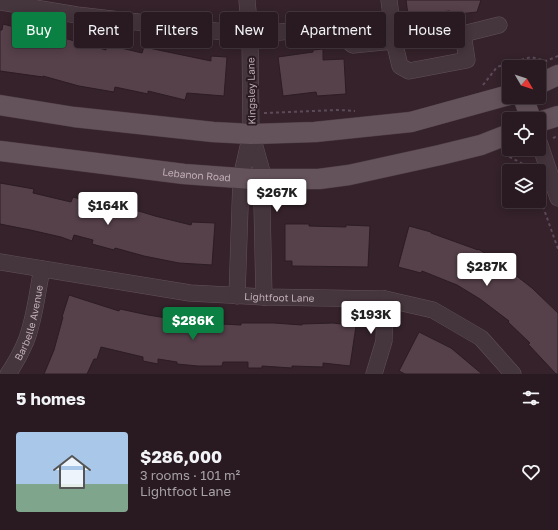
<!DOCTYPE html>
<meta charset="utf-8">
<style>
body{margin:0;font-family:"Golos Text",sans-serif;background:#34272d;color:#f1f3f6;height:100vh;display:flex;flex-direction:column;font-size:15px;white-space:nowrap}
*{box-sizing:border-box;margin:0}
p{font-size:13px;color:#a5a1a5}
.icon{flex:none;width:22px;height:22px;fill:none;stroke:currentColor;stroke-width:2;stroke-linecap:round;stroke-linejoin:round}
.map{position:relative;height:374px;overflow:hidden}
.details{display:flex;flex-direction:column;background:#281a20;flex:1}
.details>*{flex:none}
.hud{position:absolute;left:12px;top:12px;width:534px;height:36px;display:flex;gap:8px}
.needle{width:26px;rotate:129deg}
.tools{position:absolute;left:502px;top:60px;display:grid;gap:8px}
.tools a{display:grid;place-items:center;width:44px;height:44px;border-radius:4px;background:#281a20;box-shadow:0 2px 10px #0003,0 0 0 1px #44383e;font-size:20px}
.price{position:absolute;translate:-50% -34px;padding:0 9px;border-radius:4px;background:#fff;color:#222;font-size:13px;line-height:26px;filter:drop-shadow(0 1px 2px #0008)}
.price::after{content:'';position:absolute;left:50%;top:24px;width:12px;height:9px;margin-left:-6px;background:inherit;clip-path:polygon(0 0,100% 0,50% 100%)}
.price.selected{background:#0b8043;color:#fff}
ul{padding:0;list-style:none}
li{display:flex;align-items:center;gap:12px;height:100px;padding:0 16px}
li+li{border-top:1px solid #44383e}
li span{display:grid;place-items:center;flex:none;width:112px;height:80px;border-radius:4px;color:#555}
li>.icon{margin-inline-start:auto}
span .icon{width:48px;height:48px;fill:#fffc;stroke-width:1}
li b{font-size:17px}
h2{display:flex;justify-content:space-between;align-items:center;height:48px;padding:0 16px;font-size:17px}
.chip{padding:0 14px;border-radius:4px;background:#281a20;box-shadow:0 2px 10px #0003,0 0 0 1px #44383e;font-size:14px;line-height:36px}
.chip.selected{background:#0b8043;color:#fff}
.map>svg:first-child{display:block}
.building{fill:#56404a;stroke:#2c1c23}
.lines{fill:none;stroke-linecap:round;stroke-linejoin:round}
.minor-casing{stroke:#63525a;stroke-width:17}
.major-casing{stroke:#4f3e45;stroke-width:21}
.path{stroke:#5c4a5a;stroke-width:2;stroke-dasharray:3 3;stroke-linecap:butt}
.minor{stroke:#45353c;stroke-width:16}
.major{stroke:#65535b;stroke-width:20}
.labels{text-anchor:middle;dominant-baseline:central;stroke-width:4;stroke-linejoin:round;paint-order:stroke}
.street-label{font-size:10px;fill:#c2afb7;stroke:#2a1a21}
</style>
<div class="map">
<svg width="558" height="374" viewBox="0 0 558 374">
<rect width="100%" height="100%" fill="#35222a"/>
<g class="building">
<path d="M406 0H481L477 12 450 15V11L408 15Z"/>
<path d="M3 24 37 33V30L50 32V34L106 50 107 42 122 44 121 48 142 53 144 47 211 61V56L227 57 224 96 187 93 185 100 148 91V94L115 87 114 92 79 86 43 76V77L0 71V30H2Z"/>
<path d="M323 49V60L344 59 346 94 317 96 316 92 283 96 278 57 313 52V50Z"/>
<path d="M0 183 34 189 33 193 71 202 73 197 111 208V206L131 212 132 209 155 216 191 225 192 222 215 223 212 265 179 263 144 256 115 248 114 250 92 244 93 240 74 235 72 241 61 237 26 229H25L0 224Z"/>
<path d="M285 224H309V226L346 227V225L370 226 368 267 292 266V261H285Z"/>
<path d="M409 226 431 232V233L478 250V249L496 260 532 288 558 313V374H556L528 344 530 343 508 322 509 321 480 299 457 285 422 271 421 273 398 267Z"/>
<path d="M69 295 119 311 120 309 148 315 173 319V320L211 323V322H221V324L241 325V323H274L302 325V324L333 323 356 326 350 366 323 363V367L292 366V368L262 366V368H248V362H223L222 366H198L177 364V362L158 359V364L143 361V357L101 347 97 359H94L87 374H44L54 350 63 317H62Z"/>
<path d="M419 332 451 348 482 374H405L399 371Z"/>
</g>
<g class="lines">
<defs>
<g id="minor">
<path d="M389 0 394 41 400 66 409 71 467 60 463 34"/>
<path d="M0 2 77 15 250 35 330 27 353 45 463 34 499 25"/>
<path d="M252 136 264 179 262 205 264 297"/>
<path d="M539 142 558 198"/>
<path id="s1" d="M0 262 190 293 264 297 385 299 433 310 481 338 513 374"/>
<path d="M237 296 241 178 251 134 250 35 247 0"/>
<path id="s2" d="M8 374C15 364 21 353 26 341 35 318 37 293 42 269"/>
<path d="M374 374 384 341 385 299"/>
</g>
<g id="major">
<path d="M539 84 558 75"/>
<path d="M523 97 531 119"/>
<path d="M0 105 74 117 213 132 251 134 315 132 411 122 509 95"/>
<path d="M539 122 558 116"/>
<path id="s3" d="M0 151 184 174 252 179H319L349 175 440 155 481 145 509 134"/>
</g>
</defs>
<use href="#minor" class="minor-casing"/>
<use href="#major" class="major-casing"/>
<g class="path">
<path d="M483 85 497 67 531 57 546 61 558 56"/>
<path d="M264 113 339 110 355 111"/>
<path d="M553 138 558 136"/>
<path d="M509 152 521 149"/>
<path d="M504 154 523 164 530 171"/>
<path d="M539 195 558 249"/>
</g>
<use href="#minor" class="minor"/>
<use href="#major" class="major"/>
</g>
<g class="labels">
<g class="street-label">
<text transform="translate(251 91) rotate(-91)">Kingsley Lane</text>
<text stroke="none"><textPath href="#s3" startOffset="198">Lebanon Road</textPath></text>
<text stroke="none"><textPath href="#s1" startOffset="282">Lightfoot Lane</textPath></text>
<text stroke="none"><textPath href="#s2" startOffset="56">Barbelle Avenue</textPath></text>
</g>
</g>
</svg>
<div class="tools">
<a><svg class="needle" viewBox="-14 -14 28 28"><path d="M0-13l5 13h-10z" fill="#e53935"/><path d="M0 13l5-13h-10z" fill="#a5a1a5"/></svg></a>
<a><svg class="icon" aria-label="locate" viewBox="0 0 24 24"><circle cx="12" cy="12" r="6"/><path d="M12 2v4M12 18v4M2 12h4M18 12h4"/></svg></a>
<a><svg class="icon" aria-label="layers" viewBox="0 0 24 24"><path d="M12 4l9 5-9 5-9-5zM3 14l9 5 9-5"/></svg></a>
</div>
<b class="price" style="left:277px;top:213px">$267K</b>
<b class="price" style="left:108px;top:226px">$164K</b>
<b class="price" style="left:487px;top:287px">$287K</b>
<b class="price" style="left:371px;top:335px">$193K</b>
<b class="price selected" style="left:193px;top:341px">$286K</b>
<div class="hud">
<a class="chip selected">Buy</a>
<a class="chip">Rent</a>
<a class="chip">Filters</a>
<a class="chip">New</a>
<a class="chip">Apartment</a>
<a class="chip">House</a>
</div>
</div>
<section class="details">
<h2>5 homes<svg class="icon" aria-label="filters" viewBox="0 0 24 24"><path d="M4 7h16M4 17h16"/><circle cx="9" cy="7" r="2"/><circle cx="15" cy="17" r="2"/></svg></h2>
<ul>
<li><span style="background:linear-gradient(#a9c7e8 65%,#7fa58c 0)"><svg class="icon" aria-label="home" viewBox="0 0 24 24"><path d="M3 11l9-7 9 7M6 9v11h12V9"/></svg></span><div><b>$286,000</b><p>3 rooms · 101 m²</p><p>Lightfoot Lane</p></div><svg class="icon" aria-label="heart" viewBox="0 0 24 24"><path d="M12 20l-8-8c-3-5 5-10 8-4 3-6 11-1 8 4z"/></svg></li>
</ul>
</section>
